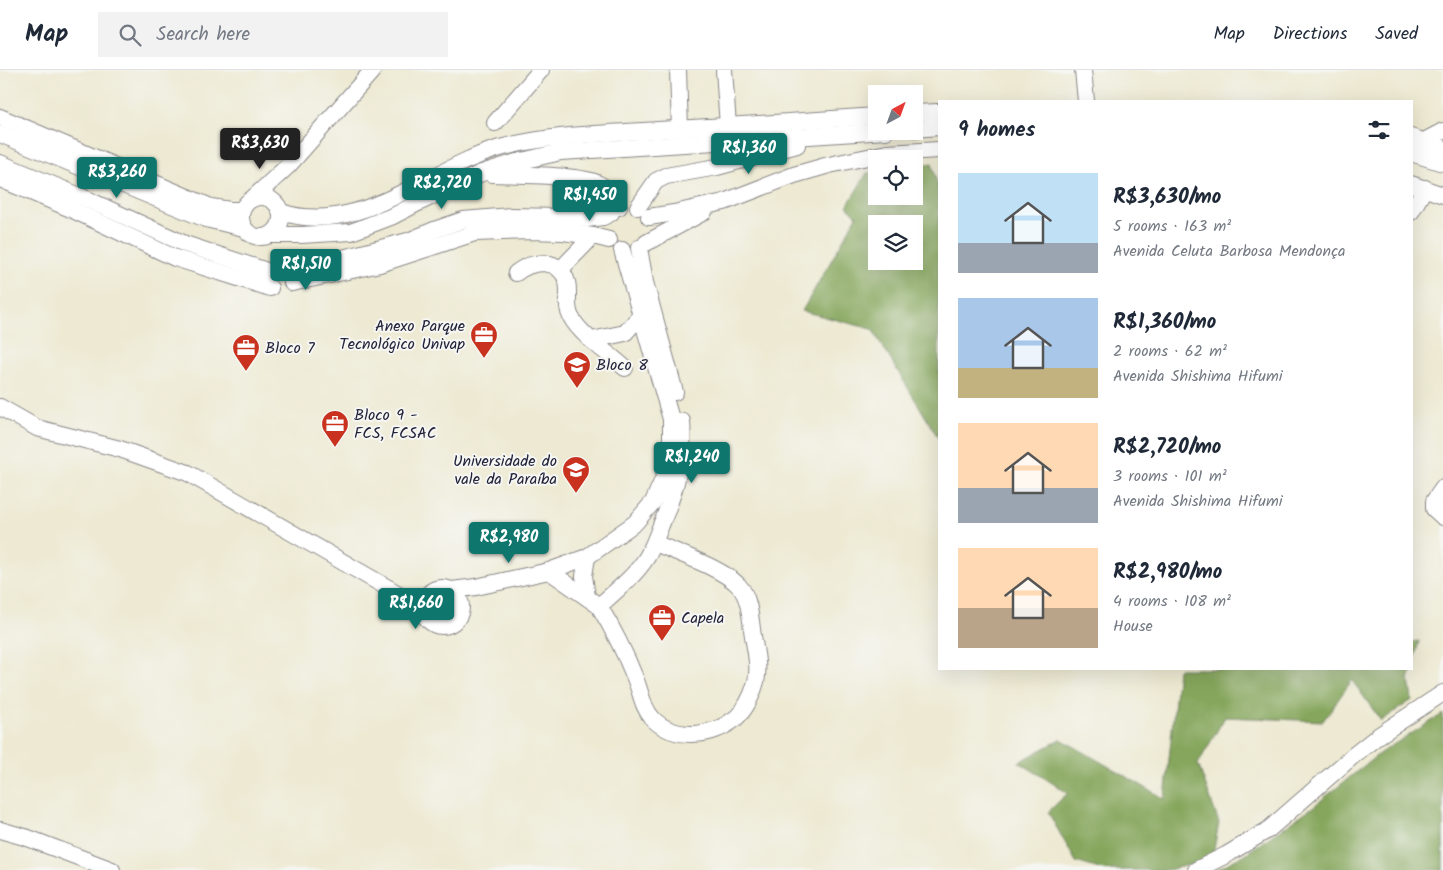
<!DOCTYPE html>
<meta charset="utf-8">
<style>
body{margin:0;font-family:Kalam,sans-serif;background:#f2f2f3;color:#1f2937;height:100vh;display:flex;flex-direction:column;font-size:19px;white-space:nowrap}
*{box-sizing:border-box;margin:0}
p{font-size:16px;color:#747a83}
.icon{flex:none;width:28px;height:28px;fill:none;stroke:currentColor;stroke-width:2;stroke-linecap:round;stroke-linejoin:round}
.map{position:relative;flex:1;overflow:hidden}
.drawer{position:absolute;left:938px;top:30px;width:475px;height:570px;display:flex;flex-direction:column;background:#fff;border-radius:0px;box-shadow:0 5px 20px #0002}
.drawer>*{flex:none}
.needle{width:32px;rotate:41deg}
.fabs{position:absolute;left:868px;top:15px;display:grid;gap:10px}
.fabs a{display:grid;place-items:center;width:55px;height:55px;border-radius:0px;background:#fff;box-shadow:0 5px 20px #0002;font-size:25px}
.price{position:absolute;translate:-50% -42px;padding:0 11px;border-radius:5px;background:#0f766e;color:#fff;font-size:16px;line-height:32px;filter:drop-shadow(0 1px 2px #0008)}
.price::after{content:'';position:absolute;left:50%;top:30px;width:15px;height:11px;margin-left:-8px;background:inherit;clip-path:polygon(0 0,100% 0,50% 100%)}
.price.active{background:#222;color:#fff}
ul{padding:0;list-style:none}
li{display:flex;align-items:center;gap:15px;height:125px;padding:0 20px}
li span{display:grid;place-items:center;flex:none;width:140px;height:100px;border-radius:0px;color:#555}
li>.icon{margin-inline-start:auto}
span .icon{width:60px;height:60px;fill:#fffc;stroke-width:1}
li b{font-size:21px}
h2{display:flex;justify-content:space-between;align-items:center;height:60px;padding:0 20px;font-size:21px}
header{display:flex;align-items:center;gap:30px;box-sizing:border-box;height:70px;padding:0 25px;background:#fff;border-bottom:1px solid #e0e1e3}
header strong{font-size:24px}
nav{display:flex;gap:28px;margin-inline-start:auto;font-size:18px}
.search{width:350px;height:45px;background:#f2f2f3;display:flex;align-items:center;gap:12px;box-sizing:border-box;padding:0 18px;border-radius:0px;color:#747a83;font-size:19px}
.map>svg:first-child{display:block}
.forest{fill:#85a65b;stroke:#54644b;fill-rule:evenodd}
.lines{fill:none;stroke-linecap:round;stroke-linejoin:round}
.minor-casing{stroke:#888686;stroke-width:18}
.minor{stroke:#fff;stroke-width:16}
.labels{text-anchor:middle;dominant-baseline:central;stroke-width:4;stroke-linejoin:round;paint-order:stroke}
.poi-label{font-size:16px;fill:#22223b;stroke:#f6f6f2;text-anchor:start}
</style>
<header>
<strong>Map</strong>
<div class="search"><svg class="icon" aria-label="search" viewBox="0 0 24 24"><circle cx="10" cy="10" r="6"/><path d="M15 15l6 6"/></svg>Search here</div>
<nav><a>Map</a><a>Directions</a><a>Saved</a></nav>
</header>
<div class="map">
<svg width="1443" height="800" viewBox="0 0 1443 800">
<rect width="100%" height="100%" fill="#f6f6f2"/>
<filter id="ink" filterUnits="userSpaceOnUse"><feTurbulence type="fractalNoise" baseFrequency=".02" numOctaves="2"/><feDisplacementMap in="SourceGraphic" scale="10" xChannelSelector="R" yChannelSelector="G"/><feConvolveMatrix kernelMatrix="1 2 1 2 8 2 1 2 1" color-interpolation-filters="sRGB"/></filter>
<filter id="wash" filterUnits="userSpaceOnUse"><feTurbulence type="fractalNoise" baseFrequency=".0096" numOctaves="4" result="noise"/><feDisplacementMap in="SourceGraphic" scale="20" xChannelSelector="R" yChannelSelector="G"/><feGaussianBlur stdDeviation="1.12" result="paint"/><feColorMatrix in="noise" values="0 0 0 0 0 0 0 0 0 0 0 0 0 0 0 0 0 1.4 0 .05"/><feComposite in="paint" operator="in"/></filter>
<g filter="url(#wash)">
<rect width="100%" height="100%" fill="#ede9d2"/>
<g class="forest">
<path d="M932 93 939 122V369L872 259 802 241 857 146 847 136 867 103 876 102V126H914V96ZM876 154H914V191H876Z"/>
<path d="M1419 571 1409 610 1412 630 1381 651 1352 610 1323 651 1225 647 1198 694 1219 753 1212 789 1168 800H1103L1076 792 1048 742 1068 723 1019 692 1061 669 1165 729 1178 599H1411V572Z"/>
<path d="M1443 644V800H1215L1244 785 1314 736 1380 683Z"/>
</g>
</g>
<g filter="url(#ink)">
<g class="lines">
<defs>
<g id="minor">
<path d="M678 0 680 59"/>
<path d="M724 0 728 56"/>
<path d="M1083 0 1086 31"/>
<path d="M914 43 939 42"/>
<path d="M0 47 211 137 230 140H242"/>
<path d="M495 53 541 0"/>
<path d="M914 59 939 57"/>
<path d="M0 64 206 149 244 158"/>
<path d="M1411 67 1443 78"/>
<path d="M1424 71 1443 61"/>
<path d="M1411 83 1443 93"/>
<path d="M0 93 82 127 185 174 270 202"/>
<path d="M492 104C514 105 582 104 599 114 609 119 614 127 619 137"/>
<path d="M0 109 73 140 175 188 270 218"/>
<path d="M1411 114 1443 125"/>
<circle cx="261" cy="147" r="20"/>
<path d="M252 129 289 95 373 0"/>
<path d="M638 137 656 111 666 106 717 97 797 75"/>
<path d="M281 142C358 168 429 98 500 78 551 64 605 64 658 60 731 56 803 51 876 46"/>
<path d="M1411 142 1425 118"/>
<path d="M649 147 674 143 724 132 794 105 829 95 887 83 939 80"/>
<path d="M272 165H301L351 162 393 146 418 133 479 104 517 92 561 82 886 61"/>
<path d="M646 173 704 142"/>
<path d="M639 178 645 212 675 322"/>
<path d="M560 200 593 166"/>
<path d="M289 202 408 171 434 160 463 150 511 146 560 147 587 149 603 147 611 143"/>
<path d="M516 203C532 190 560 187 567 212 570 223 565 236 571 247 581 266 609 283 625 298"/>
<path d="M292 213 380 194 475 163 529 161 563 162 593 166 609 170"/>
<path d="M592 270 625 263 641 245"/>
<path d="M0 337 37 358 120 379 188 403 423 538"/>
<path d="M1443 418 1434 431V439L1443 447"/>
<path d="M587 487 584 506 587 527"/>
<path d="M549 501 599 536C616 521 635 506 647 487 653 477 657 466 661 455 675 422 685 388 682 351"/>
<circle cx="442" cy="537" r="19"/>
<path d="M452 520 476 517 549 501 587 487 635 453 653 432 664 407 671 377V349L622 180"/>
<path d="M599 536C613 559 625 583 635 608 641 622 642 637 653 649 675 671 713 667 736 648 745 640 752 626 755 615 761 597 754 577 752 559 750 544 749 527 739 516 724 499 676 482 655 473"/>
<path d="M0 760 28 768 112 800"/>
<path d="M1196 800 1226 785 1268 760 1354 685 1378 666 1443 623"/>
</g>
</defs>
<use href="#minor" class="minor-casing"/>
<use href="#minor" class="minor"/>
</g>
</g>
<defs>
<symbol id="office-pin" viewBox="-11 -11 22 30"><path d="M0 17L-7.5 6A9.5 9.5 0 1 1 7.5 6Z" fill="#c8321e" stroke="#f6f6f2"/><path d="M-6-3h4V-5.5h4V-3h4V5H-6ZM-1-4.5V-3h2v-1.5ZM-6 0V1H6V0Z" fill="#fff"/></symbol>
<symbol id="university-pin" viewBox="-11 -11 22 30"><path d="M0 17L-7.5 6A9.5 9.5 0 1 1 7.5 6Z" fill="#c8321e" stroke="#f6f6f2"/><path d="M0-5L7-2L0 1L-7-2ZM-4 1L0 2.5L4 1V4Q0 6-4 4Z" fill="#fff"/></symbol>
</defs>
<g fill-rule="evenodd">
<use href="#office-pin" x="468" y="249" width="32" height="43"/>
<use href="#office-pin" x="230" y="262" width="32" height="43"/>
<use href="#university-pin" x="561" y="279" width="32" height="43"/>
<use href="#office-pin" x="319" y="338" width="32" height="43"/>
<use href="#university-pin" x="560" y="384" width="32" height="43"/>
<use href="#office-pin" x="646" y="532" width="32" height="43"/>
</g>
<g class="labels">
<g class="poi-label">
<text x="465" y="256" text-anchor="end">Anexo Parque<tspan x="465" dy="18">Tecnológico Univap</tspan></text>
<text x="265" y="278">Bloco 7</text>
<text x="596" y="295">Bloco 8</text>
<text x="354" y="345">Bloco 9 -<tspan x="354" dy="18">FCS, FCSAC</tspan></text>
<text x="557" y="391" text-anchor="end">Universidade do<tspan x="557" dy="18">vale da Paraíba</tspan></text>
<text x="681" y="548">Capela</text>
</g>
</g>
</svg>
<div class="fabs">
<a><svg class="needle" viewBox="-14 -14 28 28"><path d="M0-13l5 13h-10z" fill="#e53935"/><path d="M0 13l5-13h-10z" fill="#747a83"/></svg></a>
<a><svg class="icon" aria-label="locate" viewBox="0 0 24 24"><circle cx="12" cy="12" r="6"/><path d="M12 2v4M12 18v4M2 12h4M18 12h4"/></svg></a>
<a><svg class="icon" aria-label="layers" viewBox="0 0 24 24"><path d="M12 4l9 5-9 5-9-5zM3 14l9 5 9-5"/></svg></a>
</div>
<b class="price active" style="left:260px;top:100px">R$3,630</b>
<b class="price" style="left:749px;top:105px">R$1,360</b>
<b class="price" style="left:117px;top:129px">R$3,260</b>
<b class="price" style="left:442px;top:140px">R$2,720</b>
<b class="price" style="left:590px;top:152px">R$1,450</b>
<b class="price" style="left:306px;top:221px">R$1,510</b>
<b class="price" style="left:692px;top:414px">R$1,240</b>
<b class="price" style="left:509px;top:494px">R$2,980</b>
<b class="price" style="left:416px;top:560px">R$1,660</b>
<section class="drawer">
<h2>9 homes<svg class="icon" aria-label="filters" viewBox="0 0 24 24"><path d="M4 7h16M4 17h16"/><circle cx="9" cy="7" r="2"/><circle cx="15" cy="17" r="2"/></svg></h2>
<ul>
<li><span style="background:linear-gradient(#bfe0f5 70%,#9aa5b1 0)"><svg class="icon" aria-label="home" viewBox="0 0 24 24"><path d="M3 11l9-7 9 7M6 9v11h12V9"/></svg></span><div><b>R$3,630/mo</b><p>5 rooms · 163 m²</p><p>Avenida Celuta Barbosa Mendonça</p></div></li>
<li><span style="background:linear-gradient(#a9c7e8 70%,#c2b280 0)"><svg class="icon" aria-label="home" viewBox="0 0 24 24"><path d="M3 11l9-7 9 7M6 9v11h12V9"/></svg></span><div><b>R$1,360/mo</b><p>2 rooms · 62 m²</p><p>Avenida Shishima Hifumi</p></div></li>
<li><span style="background:linear-gradient(#ffd9b3 65%,#9aa5b1 0)"><svg class="icon" aria-label="home" viewBox="0 0 24 24"><path d="M3 11l9-7 9 7M6 9v11h12V9"/></svg></span><div><b>R$2,720/mo</b><p>3 rooms · 101 m²</p><p>Avenida Shishima Hifumi</p></div></li>
<li><span style="background:linear-gradient(#ffd9b3 60%,#b9a48a 0)"><svg class="icon" aria-label="home" viewBox="0 0 24 24"><path d="M3 11l9-7 9 7M6 9v11h12V9"/></svg></span><div><b>R$2,980/mo</b><p>4 rooms · 108 m²</p><p>House</p></div></li>
</ul>
</section>
</div>
